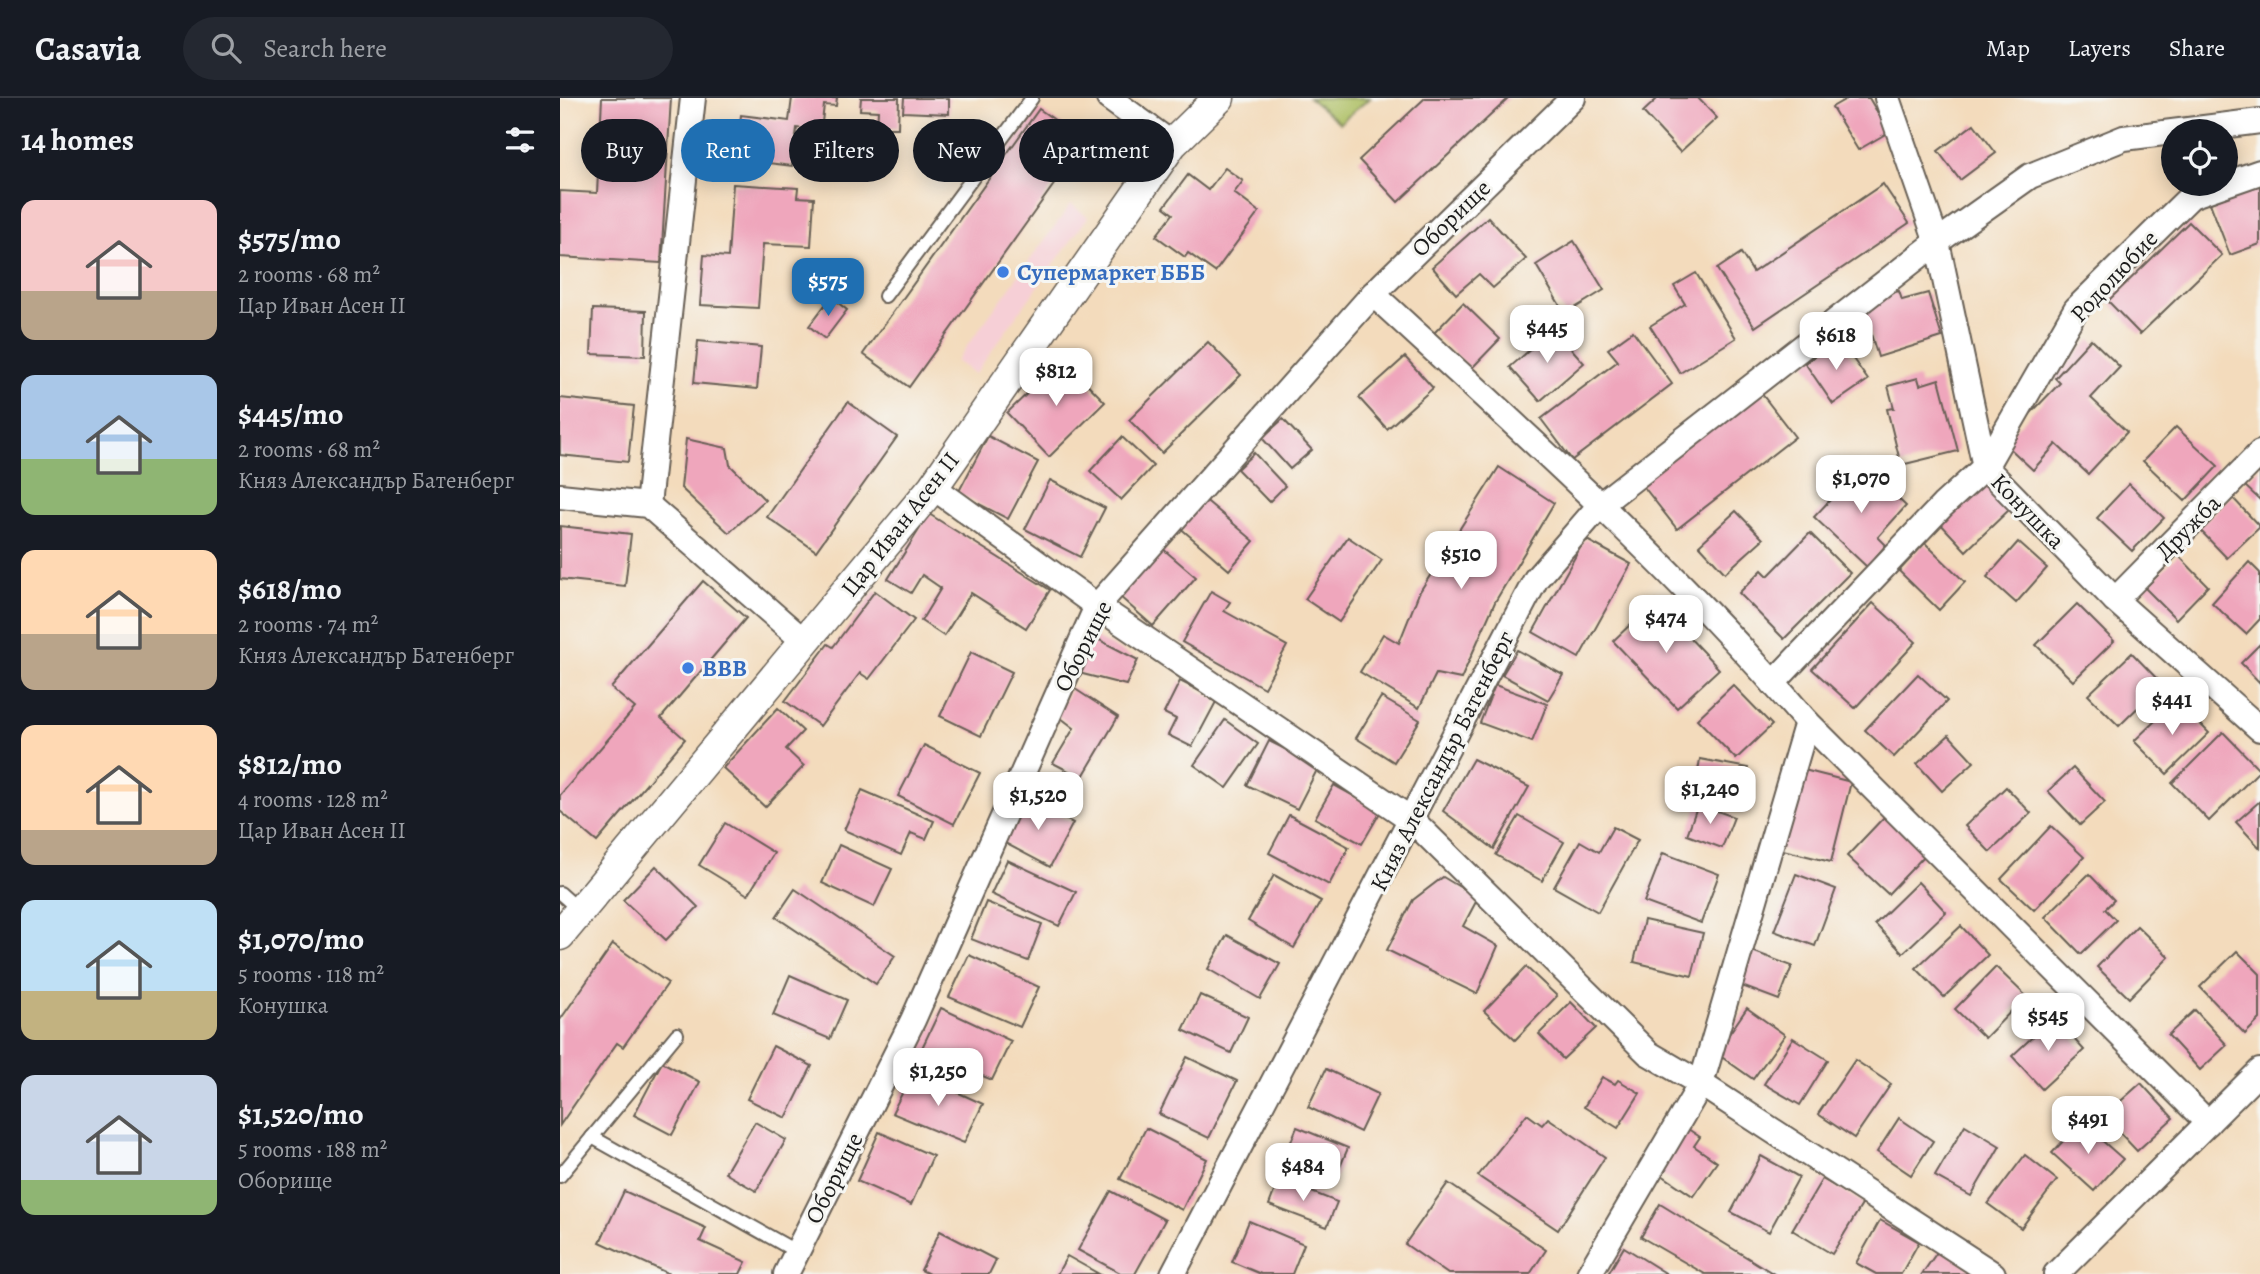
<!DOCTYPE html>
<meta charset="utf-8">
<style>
body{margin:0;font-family:Alegreya,serif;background:#242831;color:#f1f3f6;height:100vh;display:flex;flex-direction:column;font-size:26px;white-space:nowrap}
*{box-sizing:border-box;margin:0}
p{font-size:23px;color:#9ea1a6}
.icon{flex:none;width:38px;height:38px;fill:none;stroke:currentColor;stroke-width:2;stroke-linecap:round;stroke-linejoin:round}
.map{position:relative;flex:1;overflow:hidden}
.drawer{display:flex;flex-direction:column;background:#171b24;width:560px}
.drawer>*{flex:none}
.hud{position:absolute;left:21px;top:21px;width:665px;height:63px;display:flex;gap:14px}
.tools{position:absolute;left:1601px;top:21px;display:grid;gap:14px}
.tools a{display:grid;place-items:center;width:77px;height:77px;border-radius:50%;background:#171b24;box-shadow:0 4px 18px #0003;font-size:35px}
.price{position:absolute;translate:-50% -60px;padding:0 16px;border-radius:14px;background:#fff;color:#222;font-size:23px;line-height:46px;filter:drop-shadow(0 2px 4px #0008)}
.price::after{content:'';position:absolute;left:50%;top:42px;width:21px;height:16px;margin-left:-10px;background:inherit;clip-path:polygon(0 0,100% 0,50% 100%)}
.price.active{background:#1f6fb2;color:#fff}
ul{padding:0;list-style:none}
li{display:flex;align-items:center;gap:21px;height:175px;padding:0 21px}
li span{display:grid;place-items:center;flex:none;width:196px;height:140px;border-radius:14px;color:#555}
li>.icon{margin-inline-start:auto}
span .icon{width:84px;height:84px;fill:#fffc;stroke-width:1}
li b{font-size:30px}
h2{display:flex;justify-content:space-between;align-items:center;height:84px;padding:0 21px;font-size:30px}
.chip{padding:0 24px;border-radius:32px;background:#171b24;box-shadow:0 4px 18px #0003;font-size:24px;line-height:63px}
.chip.active{background:#1f6fb2;color:#fff}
header{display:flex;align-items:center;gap:42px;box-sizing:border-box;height:98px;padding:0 35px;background:#171b24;border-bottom:2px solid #363941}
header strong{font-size:33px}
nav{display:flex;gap:38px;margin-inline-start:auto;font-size:24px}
.search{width:490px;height:63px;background:#242831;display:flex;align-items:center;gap:18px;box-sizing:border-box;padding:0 24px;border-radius:38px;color:#9ea1a6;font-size:26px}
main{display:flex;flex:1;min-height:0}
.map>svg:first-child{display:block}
.built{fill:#f6cfd6}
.green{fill:#acbe61;stroke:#646d3e;stroke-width:2}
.building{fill:#efa6bc}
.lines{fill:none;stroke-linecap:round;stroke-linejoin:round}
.service-casing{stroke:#675f54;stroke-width:16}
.minor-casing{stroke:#675f54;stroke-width:28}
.tertiary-casing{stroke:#675f54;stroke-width:33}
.service{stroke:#fff;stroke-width:12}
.minor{stroke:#fff;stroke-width:24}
.tertiary{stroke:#fff;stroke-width:30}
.shop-dot{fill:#3f7fe0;stroke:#f6f6f2;stroke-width:2.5}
.labels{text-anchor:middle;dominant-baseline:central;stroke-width:6;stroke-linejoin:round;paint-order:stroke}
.street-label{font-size:24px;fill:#1c1c1c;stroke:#f6f6f2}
.shop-label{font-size:24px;font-weight:bold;fill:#366cbe;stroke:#f6f6f2;text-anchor:start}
</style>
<header>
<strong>Casavia</strong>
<div class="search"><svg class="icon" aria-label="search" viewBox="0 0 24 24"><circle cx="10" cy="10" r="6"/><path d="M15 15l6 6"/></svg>Search here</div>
<nav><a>Map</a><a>Layers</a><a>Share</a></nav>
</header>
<main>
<section class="drawer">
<h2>14 homes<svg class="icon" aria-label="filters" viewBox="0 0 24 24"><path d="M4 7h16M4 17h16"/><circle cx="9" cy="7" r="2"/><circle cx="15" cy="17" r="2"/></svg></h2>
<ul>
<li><span style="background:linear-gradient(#f6c9c9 65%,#b9a48a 0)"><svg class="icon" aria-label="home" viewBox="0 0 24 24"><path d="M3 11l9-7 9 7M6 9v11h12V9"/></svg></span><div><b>$575/mo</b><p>2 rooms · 68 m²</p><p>Цар Иван Асен II</p></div></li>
<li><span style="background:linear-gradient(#a9c7e8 60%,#8fb573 0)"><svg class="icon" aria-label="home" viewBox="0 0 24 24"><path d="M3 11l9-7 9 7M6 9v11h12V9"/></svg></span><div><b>$445/mo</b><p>2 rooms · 68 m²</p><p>Княз Александър Батенберг</p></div></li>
<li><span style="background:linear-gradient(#ffd9b3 60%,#b9a48a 0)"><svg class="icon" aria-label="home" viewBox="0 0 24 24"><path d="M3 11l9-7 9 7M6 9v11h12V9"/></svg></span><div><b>$618/mo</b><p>2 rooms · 74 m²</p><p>Княз Александър Батенберг</p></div></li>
<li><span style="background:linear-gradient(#ffd9b3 75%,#b9a48a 0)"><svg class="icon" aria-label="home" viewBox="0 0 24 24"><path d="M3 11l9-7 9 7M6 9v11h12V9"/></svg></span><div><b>$812/mo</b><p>4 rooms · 128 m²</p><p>Цар Иван Асен II</p></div></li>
<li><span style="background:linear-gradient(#bfe0f5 65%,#c2b280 0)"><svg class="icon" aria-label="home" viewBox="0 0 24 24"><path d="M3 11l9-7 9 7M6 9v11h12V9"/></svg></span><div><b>$1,070/mo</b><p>5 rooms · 118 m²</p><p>Конушка</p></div></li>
<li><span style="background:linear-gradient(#c9d6e8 75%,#8fb573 0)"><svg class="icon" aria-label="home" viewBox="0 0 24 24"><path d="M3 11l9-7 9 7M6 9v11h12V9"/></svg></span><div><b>$1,520/mo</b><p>5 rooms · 188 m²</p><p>Оборище</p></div></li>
</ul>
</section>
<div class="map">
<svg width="1700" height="1176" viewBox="0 0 1700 1176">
<rect width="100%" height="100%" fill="#f6f6f2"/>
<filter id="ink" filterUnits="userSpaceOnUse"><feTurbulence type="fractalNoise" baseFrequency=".0143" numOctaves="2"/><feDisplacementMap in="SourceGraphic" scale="14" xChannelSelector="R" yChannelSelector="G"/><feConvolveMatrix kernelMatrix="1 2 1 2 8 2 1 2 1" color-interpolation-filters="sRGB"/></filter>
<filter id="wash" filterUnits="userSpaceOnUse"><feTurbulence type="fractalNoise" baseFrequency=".00686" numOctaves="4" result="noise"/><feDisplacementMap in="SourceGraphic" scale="28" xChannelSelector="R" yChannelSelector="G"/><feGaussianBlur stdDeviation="1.57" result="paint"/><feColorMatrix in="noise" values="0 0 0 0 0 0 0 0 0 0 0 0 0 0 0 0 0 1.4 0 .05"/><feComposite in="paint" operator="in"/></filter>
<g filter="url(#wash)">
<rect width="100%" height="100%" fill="#f3dbbc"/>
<path class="built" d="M511 106 528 119 415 276 396 263Z"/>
<path class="green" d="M749 0H810L780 25Z"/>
<g id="blocks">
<g class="building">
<path d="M42 0H111L101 165 0 159V93L37 95Z"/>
<path d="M232 0H277L276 8 264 7 261 33 237 30 232 68 176 61 181 17 229 23Z"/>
<path d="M301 0H339L338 30H317L318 13 300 12Z"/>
<path d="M344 0H389V16L343 14Z"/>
<path d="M865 0H949L838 104 799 62Z"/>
<path d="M1098 0H1138L1157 20 1120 54 1083 14Z"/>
<path d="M1288 0H1309L1329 34 1298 52 1272 9Z"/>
<path d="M479 11 525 43 349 289 303 256Z"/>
<path d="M1414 26 1436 55 1400 82 1378 53Z"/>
<path d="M665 70 683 83 674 95 699 114 655 174 628 155 625 159 596 138 613 116 604 109 628 77 648 92Z"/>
<path d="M173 86 238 90 237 99 254 100 251 148 203 146 198 210 140 207 144 157 168 159Z"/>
<path d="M1323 86 1349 125 1195 229 1157 171 1181 155 1193 174Z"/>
<path d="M1700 86V146L1670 157 1650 105Z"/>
<path d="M928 119 966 161 933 190 919 176 896 196 872 169Z"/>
<path d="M1629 124 1662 157 1580 236 1548 203Z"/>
<path d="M1014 143 1044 192 1005 216 976 167Z"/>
<path d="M1136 175 1176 240 1120 275 1090 228 1125 206 1114 188Z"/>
<path d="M1339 193 1342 202 1368 195 1382 239 1318 259 1301 204Z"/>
<path d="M271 199 287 212 265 241 249 228Z"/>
<path d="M903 205 940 241 911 271 874 235Z"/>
<path d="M33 211 86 213 85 258 31 256Z"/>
<path d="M994 231 1024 265 980 303 950 269Z"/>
<path d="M1073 233 1112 286 1012 362 981 321 1058 263 1048 251Z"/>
<path d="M1279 241 1308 282 1273 306 1245 265Z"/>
<path d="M1531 241 1560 269 1531 300 1567 334 1528 376 1496 346 1473 372 1443 344 1500 285 1495 280Z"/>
<path d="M138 243 201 249 197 291 134 285Z"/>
<path d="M648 244 681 277 602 355 569 322Z"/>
<path d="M845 259 873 290 827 331 799 300Z"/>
<path d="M503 261 545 304 489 359 447 315Z"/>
<path d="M1358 280 1360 287 1379 281 1398 353 1341 367 1327 311 1334 310 1328 288Z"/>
<path d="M1198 291 1235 339 1117 431 1080 384Z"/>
<path d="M0 300 74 308 68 364 0 357Z"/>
<path d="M288 304 337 339 256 453 207 419Z"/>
<path d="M723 321 752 352 730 371 702 340Z"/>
<path d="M1616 329 1658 368 1625 403 1583 363Z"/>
<path d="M428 338 478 364 448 421 398 395Z"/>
<path d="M562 339 593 368 561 402 530 373Z"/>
<path d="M126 341 167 350 170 367 205 402 169 435 121 390Z"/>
<path d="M694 355 725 388 709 404 677 371Z"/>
<path d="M1303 367 1346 408 1318 439 1326 447 1307 469 1254 419Z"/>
<path d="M939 369 994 405 935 504 901 581 876 576 859 610 800 574 823 536 839 545 859 495Z"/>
<path d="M1700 370V402L1684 387Z"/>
<path d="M1423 381 1451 410 1406 453 1378 423Z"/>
<path d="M490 382 545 410 520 459 465 431Z"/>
<path d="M1569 386 1604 420 1572 453 1537 420Z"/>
<path d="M1671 398 1700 429 1667 460 1638 430Z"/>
<path d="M642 399 694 443 669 472 618 428Z"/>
<path d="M1176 413 1203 441 1165 475 1139 447Z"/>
<path d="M369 416 490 492 466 530 411 495 384 538 361 523 381 490 362 477 351 495 328 481Z"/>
<path d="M0 428 71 436 65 488 0 481Z"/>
<path d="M1250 435 1290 475 1224 541 1179 495 1202 472 1208 478Z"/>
<path d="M788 439 822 462 779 524 745 501Z"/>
<path d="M1025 441 1071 466 1019 560 973 534Z"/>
<path d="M1458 444 1487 470 1456 505 1427 479Z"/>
<path d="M1365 445 1405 484 1379 512 1339 473Z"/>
<path d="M602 450 636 479 593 528 559 498Z"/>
<path d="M1618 457 1648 488 1616 521 1585 490Z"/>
<path d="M1689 464 1700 475V521L1686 536 1652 505Z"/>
<path d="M143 483 186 520 101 620 125 641 37 744 0 713V697L75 610 51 590Z"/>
<path d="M315 493 354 522 309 581 300 575 260 628 225 603 268 546 273 549Z"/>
<path d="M651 493 670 504 664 513 727 548 704 590 622 544Z"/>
<path d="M1095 503 1159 571 1117 610 1053 543Z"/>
<path d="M1313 505 1356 544 1295 610 1252 571Z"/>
<path d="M1517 506 1554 543 1513 583 1476 547Z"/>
<path d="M528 536 578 562 566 587 511 573Z"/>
<path d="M1700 546V585L1681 565Z"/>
<path d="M957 552 1003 577 988 602 942 577Z"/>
<path d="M411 554 452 574 421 638 380 618Z"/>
<path d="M1572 555 1602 586 1559 628 1528 597Z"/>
<path d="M1358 576 1387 603 1334 659 1305 632Z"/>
<path d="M620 583 657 602 632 649 608 637 616 621 604 615Z"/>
<path d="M935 587 987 606 972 644 920 625Z"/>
<path d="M1173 587 1212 627 1176 661 1137 621Z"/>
<path d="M512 589 558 619 522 680 493 665 514 630 497 617Z"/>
<path d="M821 599 860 622 834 664 796 640Z"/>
<path d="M1617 602 1649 635 1607 676 1574 643Z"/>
<path d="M218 610 243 633 226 651 244 668 205 709 163 670Z"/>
<path d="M665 622 698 646 667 690 634 667Z"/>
<path d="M1663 634 1700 672 1649 723 1612 685Z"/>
<path d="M1389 637 1414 664 1382 693 1357 666Z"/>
<path d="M709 643 759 668 737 711 687 687Z"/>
<path d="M364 647 420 675 394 726 338 698Z"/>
<path d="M913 661 969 689 934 751 883 713Z"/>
<path d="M1140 661 1188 670 1181 706 1134 698Z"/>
<path d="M1513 670 1545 704 1520 727 1488 693Z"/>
<path d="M1240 671 1291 684 1271 764 1219 751Z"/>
<path d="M774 687 821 713 802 746 755 720Z"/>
<path d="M1446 689 1471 715 1430 754 1405 728Z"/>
<path d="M302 692 374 723 366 741 351 735 341 757 284 732Z"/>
<path d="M465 700 513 725 490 769 443 744Z"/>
<path d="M1700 703V750L1676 724Z"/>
<path d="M1138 706 1174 719 1162 750 1127 737Z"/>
<path d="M729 717 789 749 769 787 709 755Z"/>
<path d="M1326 717 1367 755 1328 796 1287 758Z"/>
<path d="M959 718 1004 744 982 783 936 757Z"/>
<path d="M165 725 214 755 188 797 139 767Z"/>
<path d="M1491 728 1524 759 1474 812 1441 781Z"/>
<path d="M1053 729 1078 742 1038 814 994 789 1020 743 1039 754Z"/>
<path d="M279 747 332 771 314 809 262 785Z"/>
<path d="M1103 755 1159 776 1141 825 1084 804Z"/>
<path d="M447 762 516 794 499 828 431 796Z"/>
<path d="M96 768 138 809 106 842 63 802Z"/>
<path d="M1236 776 1276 791 1255 848 1214 833Z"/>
<path d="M1529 776 1554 802 1545 811 1556 822 1521 856 1485 819Z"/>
<path d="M714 777 761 803 734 850 688 823Z"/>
<path d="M883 779 918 800 903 828 938 848 917 896 827 852 853 802Z"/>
<path d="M1358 784 1386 814 1343 855 1315 826Z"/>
<path d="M235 791 335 858 316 886 216 819Z"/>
<path d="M426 804 482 826 468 863 411 841Z"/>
<path d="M1084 822 1143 835 1132 878 1074 864Z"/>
<path d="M1401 828 1428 857 1384 899 1356 870Z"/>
<path d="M1577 828 1609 859 1569 900 1537 869Z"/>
<path d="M667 837 720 866 700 901 648 871Z"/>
<path d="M53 846 108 885 63 949 57 945 0 1027V922Z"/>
<path d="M1192 853 1232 868 1219 902 1179 887Z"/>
<path d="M1677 853 1700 876V921L1685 936 1640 889Z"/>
<path d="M409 857 479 889 460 929 389 899Z"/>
<path d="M966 869 997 898 955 942 924 913Z"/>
<path d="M1436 869 1466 898 1425 940 1395 911Z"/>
<path d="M230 877 287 902 270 941 213 917Z"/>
<path d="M640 897 688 919 671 955 623 932Z"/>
<path d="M1011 904 1036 930 1003 961 979 936Z"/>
<path d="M381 910 451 943 432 982 361 952Z"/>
<path d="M1187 910 1225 937 1193 981 1156 955Z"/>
<path d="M1635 912 1667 947 1640 972 1608 937Z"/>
<path d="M1494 919 1524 952 1482 991 1452 958Z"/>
<path d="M1233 940 1268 962 1240 1007 1204 986Z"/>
<path d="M213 948 252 968 226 1020 187 1001Z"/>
<path d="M627 959 677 983 649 1040 599 1016Z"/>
<path d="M1295 962 1331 986 1294 1040 1258 1016Z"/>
<path d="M102 964 140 984 112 1037 74 1017Z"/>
<path d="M766 971 818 996 800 1034 748 1009Z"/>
<path d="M353 974 423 1006 404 1045 332 1015Z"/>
<path d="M1042 979 1055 986 1058 982 1080 995 1058 1030 1024 1009Z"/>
<path d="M1581 985 1613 1020 1577 1053 1544 1018Z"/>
<path d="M967 1016 982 1027 988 1020 1045 1059 998 1132 918 1078Z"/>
<path d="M1339 1020 1373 1043 1351 1077 1317 1054Z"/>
<path d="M195 1024 226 1042 196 1093 165 1075Z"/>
<path d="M1521 1024 1563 1061 1534 1093 1492 1055Z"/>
<path d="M1122 1027 1140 1039 1134 1048 1157 1064 1133 1098 1093 1071Z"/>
<path d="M1405 1027 1440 1048 1411 1098 1375 1078Z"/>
<path d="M737 1029 788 1050 772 1088 721 1068Z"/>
<path d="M586 1030 647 1061 622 1112 560 1081Z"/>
<path d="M319 1034 373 1058 351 1107 297 1083Z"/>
<path d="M1465 1057 1497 1082 1461 1130 1428 1106Z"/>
<path d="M1201 1058 1239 1079 1209 1134 1171 1114Z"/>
<path d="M719 1081 777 1104 767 1129 709 1107Z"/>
<path d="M1262 1081 1303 1105 1272 1156 1232 1132Z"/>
<path d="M888 1085 986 1152 970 1176H888L845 1146Z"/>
<path d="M64 1093 146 1130 140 1143 186 1164 180 1176H109L40 1144Z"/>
<path d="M551 1093 605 1122 575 1176H562L518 1152Z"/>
<path d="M1100 1106 1214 1176H1145L1081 1139Z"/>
<path d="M1320 1122 1359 1144 1341 1176H1316L1296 1165Z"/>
<path d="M689 1123 744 1146 732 1176H701L672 1164Z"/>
<path d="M380 1133 436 1162 429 1176H369L361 1172Z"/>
<path d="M1064 1149 1107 1176H1048Z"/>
<path d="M1380 1150 1418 1176H1362Z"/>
<path d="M507 1158 539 1176H497Z"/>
</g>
</g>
</g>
<g filter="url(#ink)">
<use href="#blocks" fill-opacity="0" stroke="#675f54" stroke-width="2"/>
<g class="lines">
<defs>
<g id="service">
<path d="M325 198 472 0"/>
<path d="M0 795 20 813"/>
<path d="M32 1039 237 1154"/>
<path d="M0 1078 117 936"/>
</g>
<g id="minor">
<path d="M549 0 612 46"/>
<path d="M1327 0 1377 144 1425 369 1555 502 1700 631"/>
<path d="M813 196C962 333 1115 469 1247 624L1648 1025"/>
<path d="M373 389 537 508 852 722 1088 955 1141 986 1433 1176"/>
<path d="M0 398 88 407 245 544"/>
<path d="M88 407 133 0"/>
<path d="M1555 502 1700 355"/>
<path d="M1213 585 1383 407 1425 369 1516 211 1631 98 1700 74"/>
<path d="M226 1176 353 922 537 508 813 196 1013 0"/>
<path d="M613 1176 976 481 1041 406 1377 144 1470 78 1564 40 1700 23"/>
<path d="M1029 1176 1141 986 1247 624"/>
<path d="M1496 1176 1700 973"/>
</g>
<path id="tertiary" d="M0 837 373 389 612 46 659 0"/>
</defs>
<use href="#service" class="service-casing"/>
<use href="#minor" class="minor-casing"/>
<use href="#tertiary" class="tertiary-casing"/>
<use href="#service" class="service"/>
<use href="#minor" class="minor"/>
<use href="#tertiary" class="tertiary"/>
</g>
</g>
<g class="shop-dot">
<circle cx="443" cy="174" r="7"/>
<circle cx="128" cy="570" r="7"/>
</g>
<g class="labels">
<g class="street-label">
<text transform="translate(891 120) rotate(-44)">Оборище</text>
<text transform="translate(1554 178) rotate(-47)">Родолюбие</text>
<text transform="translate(1468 413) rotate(46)">Конушка</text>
<text transform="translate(340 426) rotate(-52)">Цар Иван Асен II</text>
<text transform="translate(1628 429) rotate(-45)">Дружба</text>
<text transform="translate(523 548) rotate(-63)">Оборище</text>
<text transform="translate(882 663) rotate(-63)">Княз Александър Батенберг</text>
<text transform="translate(274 1080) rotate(-63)">Оборище</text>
</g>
<g class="shop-label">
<text x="457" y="174">Супермаркет БББ</text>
<text x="142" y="570">BBB</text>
</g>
</g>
</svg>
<div class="tools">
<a><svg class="icon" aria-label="locate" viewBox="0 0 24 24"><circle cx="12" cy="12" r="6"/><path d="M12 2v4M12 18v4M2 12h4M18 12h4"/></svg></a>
</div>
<b class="price active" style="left:268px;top:220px">$575</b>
<b class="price" style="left:987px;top:267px">$445</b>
<b class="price" style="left:1276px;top:274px">$618</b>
<b class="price" style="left:496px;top:310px">$812</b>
<b class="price" style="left:1301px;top:417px">$1,070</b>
<b class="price" style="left:901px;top:493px">$510</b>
<b class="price" style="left:1106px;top:557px">$474</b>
<b class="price" style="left:1612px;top:639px">$441</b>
<b class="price" style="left:1150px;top:728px">$1,240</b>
<b class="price" style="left:478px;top:734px">$1,520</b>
<b class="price" style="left:1488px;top:955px">$545</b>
<b class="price" style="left:378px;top:1010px">$1,250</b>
<b class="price" style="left:1528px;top:1058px">$491</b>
<b class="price" style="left:743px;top:1105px">$484</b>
<div class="hud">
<a class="chip">Buy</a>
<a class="chip active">Rent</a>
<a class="chip">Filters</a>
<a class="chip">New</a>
<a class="chip">Apartment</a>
</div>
</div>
</main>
